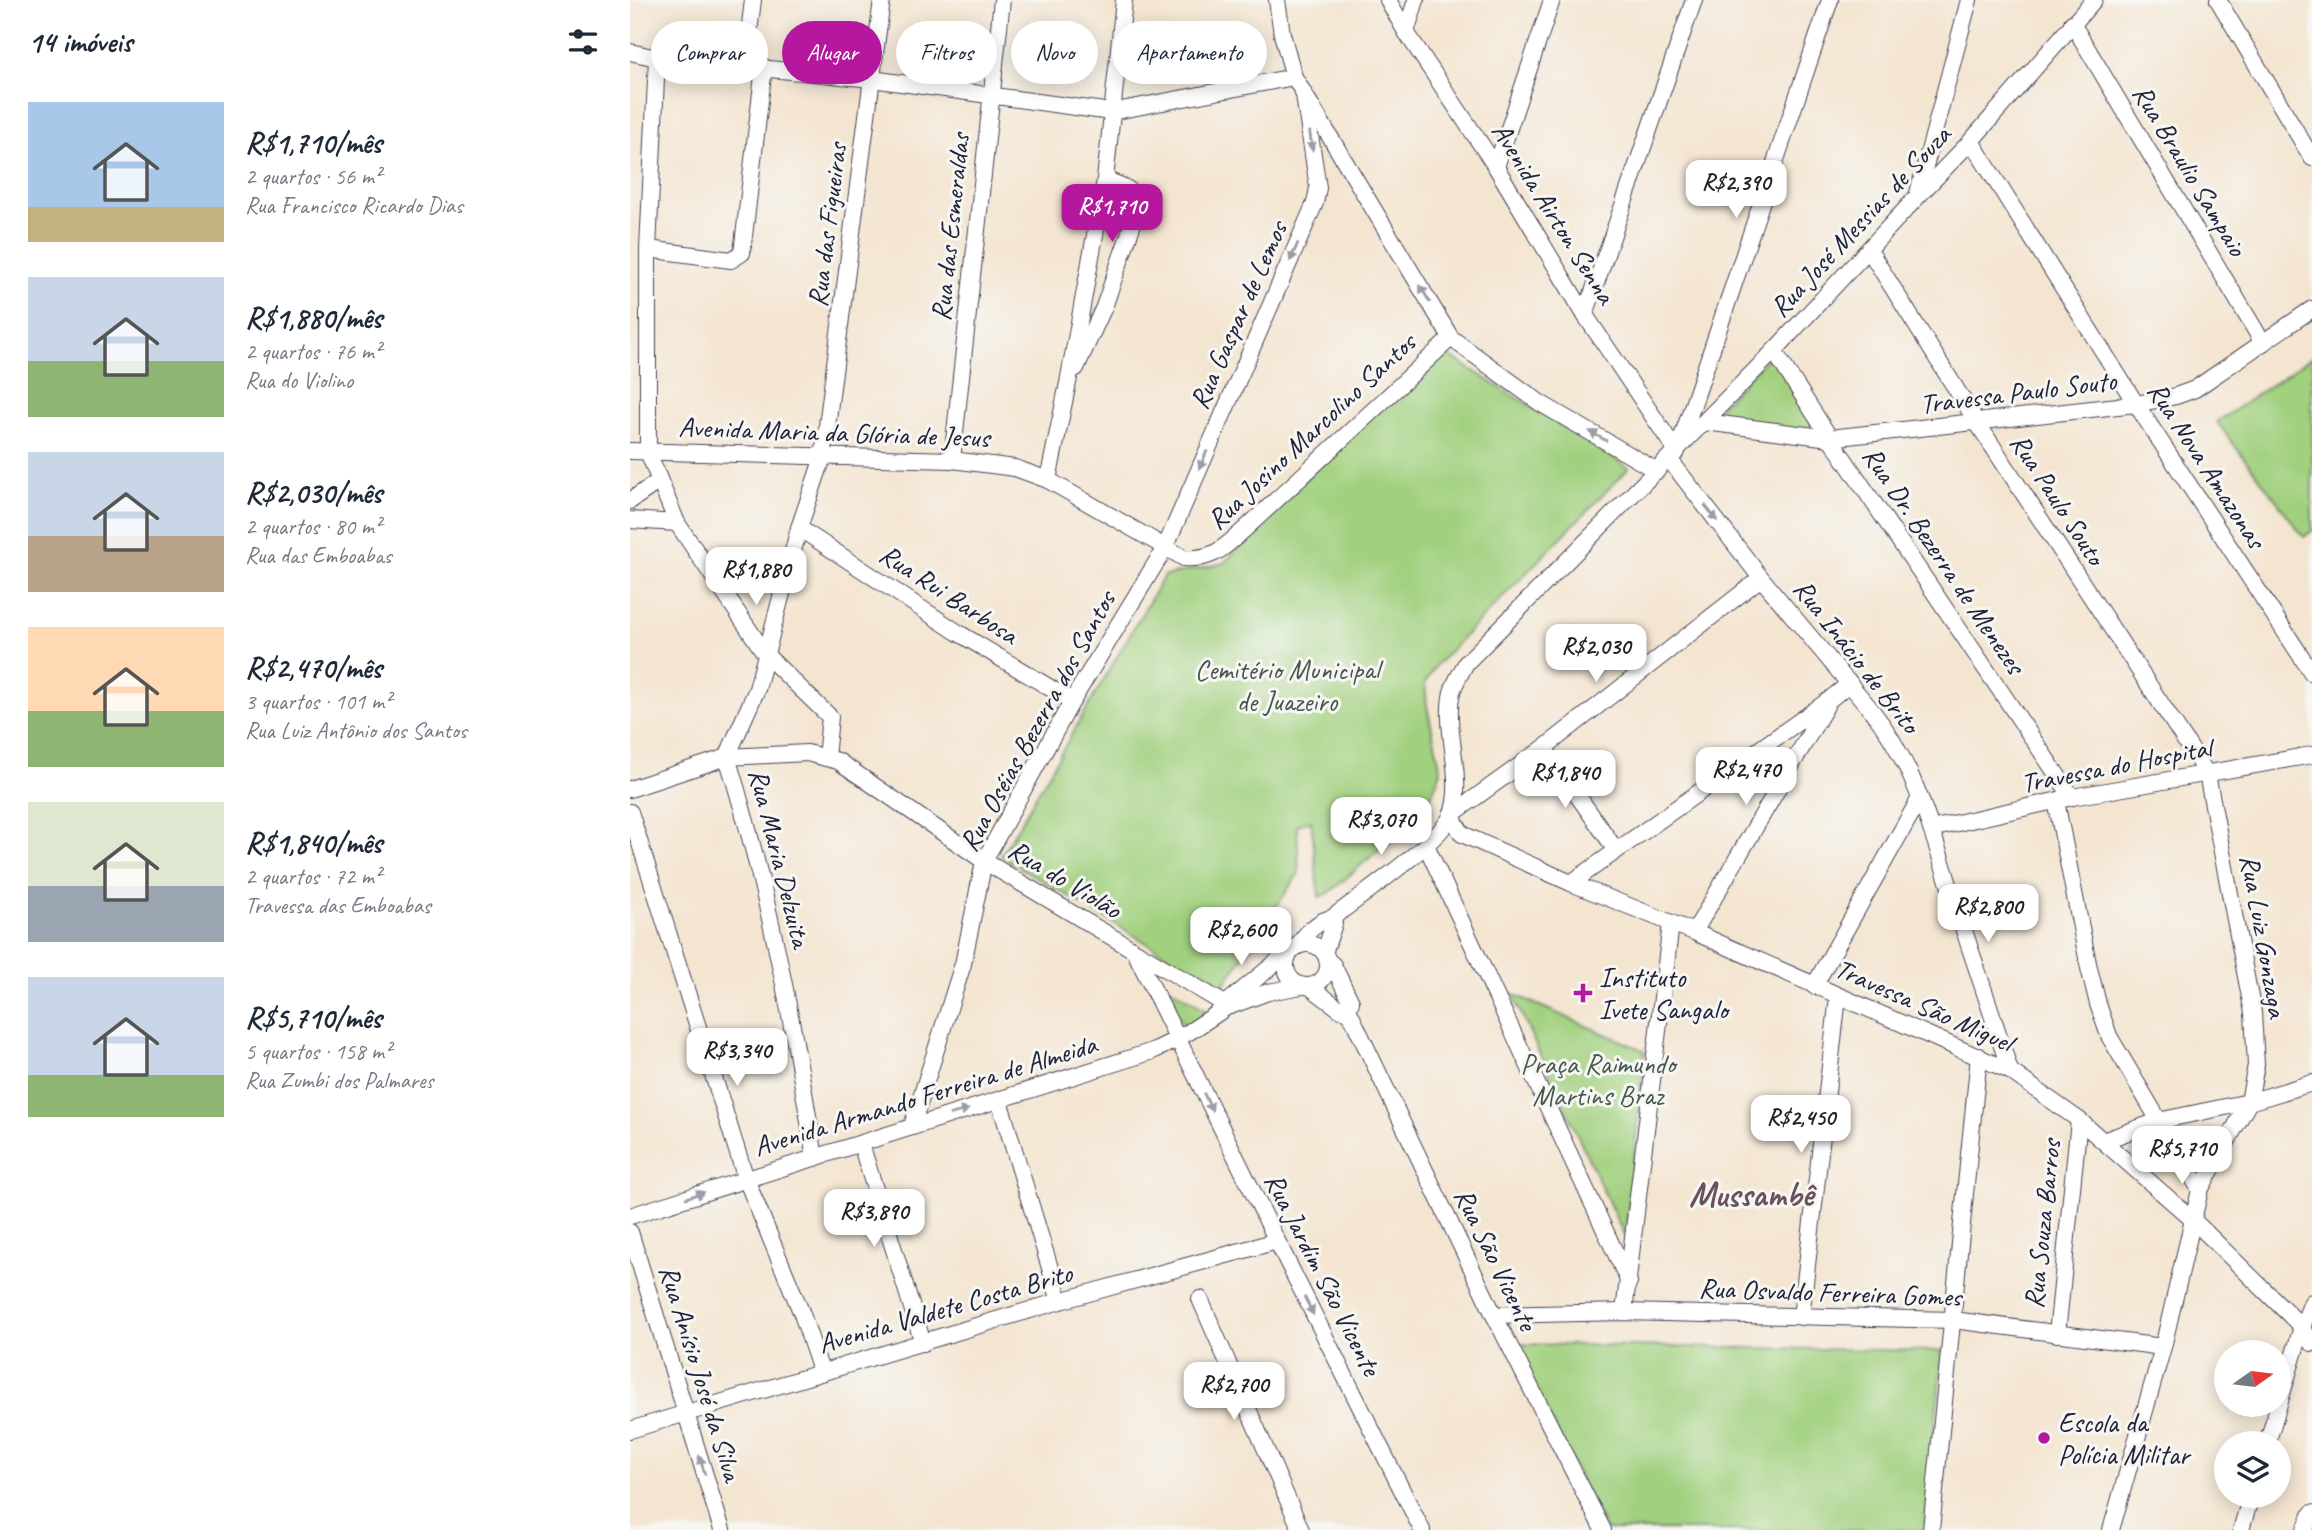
<!DOCTYPE html>
<html lang="pt">
<meta charset="utf-8">
<style>
body{margin:0;font-family:Caveat,sans-serif;background:#f2f2f3;color:#1f2937;height:100vh;display:flex;flex-direction:column;font-size:26px;white-space:nowrap}
*{box-sizing:border-box;margin:0}
p{font-size:23px;color:#747a83}
.icon{flex:none;width:38px;height:38px;fill:none;stroke:currentColor;stroke-width:2;stroke-linecap:round;stroke-linejoin:round}
.map{position:relative;flex:1;overflow:hidden}
.drawer{display:flex;flex-direction:column;background:#fff;width:630px}
.drawer>*{flex:none}
.hud{position:absolute;left:21px;top:21px;width:665px;height:63px;display:flex;gap:14px}
.needle{width:46px;rotate:76deg}
.fabs{position:absolute;left:1584px;top:1340px;display:grid;gap:14px}
.fabs a{display:grid;place-items:center;width:77px;height:77px;border-radius:50%;background:#fff;box-shadow:0 4px 18px #0003;font-size:35px}
.price{position:absolute;translate:-50% -60px;padding:0 16px;border-radius:14px;background:#fff;color:#222;font-size:23px;line-height:46px;filter:drop-shadow(0 2px 4px #0008)}
.price::after{content:'';position:absolute;left:50%;top:42px;width:21px;height:16px;margin-left:-10px;background:inherit;clip-path:polygon(0 0,100% 0,50% 100%)}
.price.selected{background:#b5179e;color:#fff}
ul{padding:0;list-style:none}
li{display:flex;align-items:center;gap:21px;height:175px;padding:0 28px}
li span{display:grid;place-items:center;flex:none;width:196px;height:140px;border-radius:0px;color:#555}
li>.icon{margin-inline-start:auto}
span .icon{width:84px;height:84px;fill:#fffc;stroke-width:1}
li b{font-size:30px}
h2{display:flex;justify-content:space-between;align-items:center;height:84px;padding:0 28px;font-size:30px}
.pill{padding:0 24px;border-radius:32px;background:#fff;box-shadow:0 4px 18px #0003;font-size:24px;line-height:63px}
.pill.selected{background:#b5179e;color:#fff}
main{display:flex;flex:1;min-height:0}
.map>svg:first-child{display:block}
.green{fill:#a1d07e;stroke:#62795c;stroke-width:2}
.lines{fill:none;stroke-linecap:round;stroke-linejoin:round}
.minor-casing{stroke:#423f52;stroke-width:18}
.minor{stroke:#fff;stroke-width:16}
.oneway{fill:#9c9ca7}
.poi-dot{fill:#b5179e;stroke:#f6f6f2;stroke-width:2.5}
.labels{text-anchor:middle;dominant-baseline:central;stroke-width:6;stroke-linejoin:round;paint-order:stroke}
.street-label{font-size:28px;fill:#22223b;stroke:#f6f6f2}
.park-label{font-size:28px;fill:#48564f;stroke:#f6f6f2}
.poi-label{font-size:28px;fill:#22223b;stroke:#f6f6f2;text-anchor:start}
.district-label{font-size:35px;font-weight:bold;fill:#6b515b;stroke:#f6f6f2}
</style>
<main>
<section class="drawer">
<h2>14 imóveis<svg class="icon" aria-label="filters" viewBox="0 0 24 24"><path d="M4 7h16M4 17h16"/><circle cx="9" cy="7" r="2"/><circle cx="15" cy="17" r="2"/></svg></h2>
<ul>
<li><span style="background:linear-gradient(#a9c7e8 75%,#c2b280 0)"><svg class="icon" aria-label="home" viewBox="0 0 24 24"><path d="M3 11l9-7 9 7M6 9v11h12V9"/></svg></span><div><b>R$1,710/mês</b><p>2 quartos · 56 m²</p><p>Rua Francisco Ricardo Dias</p></div></li>
<li><span style="background:linear-gradient(#c9d6e8 60%,#8fb573 0)"><svg class="icon" aria-label="home" viewBox="0 0 24 24"><path d="M3 11l9-7 9 7M6 9v11h12V9"/></svg></span><div><b>R$1,880/mês</b><p>2 quartos · 76 m²</p><p>Rua do Violino</p></div></li>
<li><span style="background:linear-gradient(#c9d6e8 60%,#b9a48a 0)"><svg class="icon" aria-label="home" viewBox="0 0 24 24"><path d="M3 11l9-7 9 7M6 9v11h12V9"/></svg></span><div><b>R$2,030/mês</b><p>2 quartos · 80 m²</p><p>Rua das Emboabas</p></div></li>
<li><span style="background:linear-gradient(#ffd9b3 60%,#8fb573 0)"><svg class="icon" aria-label="home" viewBox="0 0 24 24"><path d="M3 11l9-7 9 7M6 9v11h12V9"/></svg></span><div><b>R$2,470/mês</b><p>3 quartos · 101 m²</p><p>Rua Luiz Antônio dos Santos</p></div></li>
<li><span style="background:linear-gradient(#dfe7d0 60%,#9aa5b1 0)"><svg class="icon" aria-label="home" viewBox="0 0 24 24"><path d="M3 11l9-7 9 7M6 9v11h12V9"/></svg></span><div><b>R$1,840/mês</b><p>2 quartos · 72 m²</p><p>Travessa das Emboabas</p></div></li>
<li><span style="background:linear-gradient(#c9d6e8 70%,#8fb573 0)"><svg class="icon" aria-label="home" viewBox="0 0 24 24"><path d="M3 11l9-7 9 7M6 9v11h12V9"/></svg></span><div><b>R$5,710/mês</b><p>5 quartos · 158 m²</p><p>Rua Zumbi dos Palmares</p></div></li>
</ul>
</section>
<div class="map">
<svg width="1682" height="1530" viewBox="0 0 1682 1530">
<rect width="100%" height="100%" fill="#f6f6f2"/>
<filter id="ink" filterUnits="userSpaceOnUse"><feTurbulence type="fractalNoise" baseFrequency=".0143" numOctaves="2"/><feDisplacementMap in="SourceGraphic" scale="14" xChannelSelector="R" yChannelSelector="G"/><feConvolveMatrix kernelMatrix="1 2 1 2 8 2 1 2 1" color-interpolation-filters="sRGB"/></filter>
<filter id="wash" filterUnits="userSpaceOnUse"><feTurbulence type="fractalNoise" baseFrequency=".00686" numOctaves="4" result="noise"/><feDisplacementMap in="SourceGraphic" scale="28" xChannelSelector="R" yChannelSelector="G"/><feGaussianBlur stdDeviation="1.57" result="paint"/><feColorMatrix in="noise" values="0 0 0 0 0 0 0 0 0 0 0 0 0 0 0 0 0 1.4 0 .05"/><feComposite in="paint" operator="in"/></filter>
<g filter="url(#wash)">
<rect width="100%" height="100%" fill="#f4e5d1"/>
<g class="green">
<path d="M805 347 999 468 806 665 795 683 797 706 811 771 801 797 781 822 699 893 689 897 681 820 667 825 669 873 592 988 371 856 534 576 594 563Z"/>
<path d="M1144 351 1200 438 1075 422Z"/>
<path d="M1682 357V531L1674 537 1587 422Z"/>
<path d="M528 980 576 1010 555 1029Z"/>
<path d="M882 994 1015 1051 995 1237Z"/>
<path d="M882 1344 1313 1351 1294 1530H976Z"/>
</g>
</g>
<g filter="url(#ink)">
<g class="lines">
<defs>
<g id="minor">
<path d="M647 0 652 34 664 77 821 338 910 403 1027 471"/>
<path d="M758 0 776 32 866 167 955 315 1047 452"/>
<path d="M1588 0 1682 158"/>
<path d="M1442 23 1633 343"/>
<path d="M776 32 786 0"/>
<path d="M0 52 27 58 242 79 481 112 664 77"/>
<path d="M27 58 18 249V452L47 523 136 655 200 717 196 758"/>
<path d="M115 65 123 0"/>
<path d="M1341 141 1506 404 1682 673"/>
<path d="M866 167 922 0"/>
<path d="M1288 193 1339 0"/>
<path d="M18 249 101 260 112 253 134 67"/>
<path d="M1239 250 1348 424 1577 774 1623 1013 1626 1065 1619 1102 1570 1190 1533 1347 1481 1530"/>
<path d="M955 315 1064 0"/>
<path d="M1144 351 1200 438 1442 797"/>
<path d="M446 368 474 307 507 212C510 190 493 186 475 180"/>
<path d="M1075 422 1200 438 1506 404 1546 396 1565 389 1682 309"/>
<path d="M1049 446 1200 0"/>
<path d="M0 451 322 460 385 468 418 480 554 558C584 560 593 548 615 529L821 338"/>
<path d="M1039 459 1131 578 1242 711C1285 765 1302 832 1323 897 1342 955 1362 1013 1380 1071"/>
<path d="M322 460 372 0"/>
<path d="M418 480 438 383 475 180 494 0"/>
<path d="M0 501 29 481"/>
<path d="M0 520 47 523"/>
<path d="M169 528 327 632 442 701"/>
<path d="M914 748 986 850"/>
<path d="M0 789 97 757 177 753 208 761 354 861 598 1006"/>
<path d="M1426 801 1459 968 1468 1004 1479 1036 1570 1190"/>
<path d="M0 812 116 1179 172 1314 191 1371"/>
<path d="M821 815 832 834 941 883 1064 932 1380 1071 1449 1120 1562 1219 1672 1327 1682 1343"/>
<path d="M821 815 914 748 1131 578"/>
<path d="M1301 829 1442 797 1682 755"/>
<path d="M796 845 999 1282"/>
<path d="M941 883 1199 700 1220 683"/>
<path d="M1064 932 1196 706"/>
<circle cx="677" cy="965" r="21"/>
<path d="M668 946C674 934 689 920 702 918 728 898 810 841 821 816 836 780 813 731 822 692 825 682 831 673 836 663L1144 351 1288 196 1341 141 1464 0"/>
<path d="M505 952 647 1241 792 1530"/>
<path d="M694 953 704 924 702 918"/>
<path d="M697 960 703 965 721 1002 718 1009 864 1315 973 1530"/>
<path d="M679 986 711 1010 718 1009"/>
<path d="M1184 986 1290 798"/>
<path d="M600 1006 638 992 672 986"/>
<path d="M369 1100 430 1301"/>
<path d="M282 1126 333 964 354 861 442 701 535 548 685 203 688 188 674 95"/>
<path d="M1473 1141 1528 1121 1619 1102 1682 1083"/>
<path d="M231 1144 293 1343"/>
<path d="M185 1158C163 1023 138 888 97 757L127 689 169 528 193 457 252 0"/>
<path d="M0 1216 520 1052C549 1040 572 1024 598 1006V1002L649 960 658 957"/>
<path d="M0 1232 92 1530"/>
<path d="M570 1299 671 1530"/>
<path d="M994 1312 1041 923"/>
<path d="M864 1315 994 1312 1323 1320 1533 1347"/>
<path d="M1171 1317 1208 997"/>
<path d="M1427 1334 1449 1120"/>
<path d="M0 1430 430 1301 647 1241"/>
<path d="M1637 1444 1672 1327 1682 1302"/>
<path d="M1301 1530 1349 1056"/>
<path d="M1611 1530 1621 1496"/>
<path d="M1675 1530 1682 1513"/>
</g>
</defs>
<use href="#minor" class="minor-casing"/>
<use href="#minor" class="minor"/>
</g>
<defs><path id="oneway-solid" d="M-6-.8H1V-3.2L6.5 0L1 3.2V.8H-6Z" transform="scale(1.75)"/></defs>
<g class="oneway">
<use href="#oneway-solid" transform="translate(681 141) rotate(82)"/>
<use href="#oneway-solid" transform="translate(664 252) rotate(114)"/>
<use href="#oneway-solid" transform="translate(795 294) rotate(-121)"/>
<use href="#oneway-solid" transform="translate(968 436) rotate(-150)"/>
<use href="#oneway-solid" transform="translate(573 460) rotate(114)"/>
<use href="#oneway-solid" transform="translate(1081 513) rotate(52)"/>
<use href="#oneway-solid" transform="translate(578 1102) rotate(64)"/>
<use href="#oneway-solid" transform="translate(329 1112) rotate(-16)"/>
<use href="#oneway-solid" transform="translate(65 1195) rotate(-18)"/>
<use href="#oneway-solid" transform="translate(679 1306) rotate(63)"/>
<use href="#oneway-solid" transform="translate(72 1465) rotate(-107)"/>
</g>
</g>
<g class="poi-dot">
<path d="M949.5 982.5h7v7h7v7h-7v7h-7v-7h-7v-7h7z"/>
<circle cx="1414" cy="1438" r="7"/>
</g>
<g class="labels">
<g class="street-label">
<text transform="translate(1560 170) rotate(59)">Rua Braulio Sampaio</text>
<text transform="translate(924 213) rotate(58)">Avenida Airton Senna</text>
<text transform="translate(1230 221) rotate(-47)">Rua José Messias de Souza</text>
<text transform="translate(197 225) rotate(-83)">Rua das Figueiras</text>
<text transform="translate(320 227) rotate(-84)">Rua das Esmeraldas</text>
<text transform="translate(608 315) rotate(-66)">Rua Gaspar de Lemos</text>
<text transform="translate(1388 392) rotate(-7)">Travessa Paulo Souto</text>
<text transform="translate(681 431) rotate(-43)">Rua Josino Marcolino Santos</text>
<text transform="translate(204 432) rotate(2)">Avenida Maria da Glória de Jesus</text>
<text transform="translate(1577 465) rotate(57)">Rua Nova Amazonas</text>
<text transform="translate(1428 499) rotate(57)">Rua Paulo Souto</text>
<text transform="translate(1314 560) rotate(56)">Rua Dr. Bezerra de Menezes</text>
<text transform="translate(319 594) rotate(33)">Rua Rui Barbosa</text>
<text transform="translate(1227 656) rotate(52)">Rua Inácio de Brito</text>
<text transform="translate(407 721) rotate(-61)">Rua Oséias Bezerra dos Santos</text>
<text transform="translate(1486 765) rotate(-11)">Travessa do Hospital</text>
<text transform="translate(150 858) rotate(76)">Rua Maria Delzuita</text>
<text transform="translate(435 879) rotate(31)">Rua do Violão</text>
<text transform="translate(1634 936) rotate(80)">Rua Luiz Gonzaga</text>
<text transform="translate(1294 1005) rotate(24)">Travessa São Miguel</text>
<text transform="translate(295 1095) rotate(-17)">Avenida Armando Ferreira de Almeida</text>
<text transform="translate(1412 1224) rotate(-84)">Rua Souza Barros</text>
<text transform="translate(866 1259) rotate(64)">Rua São Vicente</text>
<text transform="translate(693 1274) rotate(63)">Rua Jardim São Vicente</text>
<text transform="translate(1200 1292) rotate(2)">Rua Osvaldo Ferreira Gomes</text>
<text transform="translate(315 1308) rotate(-16)">Avenida Valdete Costa Brito</text>
<text transform="translate(71 1373) rotate(73)">Rua Anísio José da Silva</text>
</g>
<g class="park-label">
<text x="657" y="669">Cemitério Municipal<tspan x="657" dy="32">de Juazeiro</tspan></text>
<text x="968" y="1063">Praça Raimundo<tspan x="968" dy="32">Martins Braz</tspan></text>
</g>
<g class="poi-label">
<text x="969" y="977">Instituto<tspan x="969" dy="32">Ivete Sangalo</tspan></text>
<text x="1428" y="1422">Escola da<tspan x="1428" dy="32">Polícia Militar</tspan></text>
</g>
<g class="district-label">
<text x="1121" y="1194">Mussambê</text>
</g>
</g>
</svg>
<div class="fabs">
<a><svg class="needle" viewBox="-14 -14 28 28"><path d="M0-13l5 13h-10z" fill="#e53935"/><path d="M0 13l5-13h-10z" fill="#747a83"/></svg></a>
<a><svg class="icon" aria-label="layers" viewBox="0 0 24 24"><path d="M12 4l9 5-9 5-9-5zM3 14l9 5 9-5"/></svg></a>
</div>
<b class="price" style="left:1106px;top:220px">R$2,390</b>
<b class="price selected" style="left:482px;top:244px">R$1,710</b>
<b class="price" style="left:126px;top:607px">R$1,880</b>
<b class="price" style="left:966px;top:684px">R$2,030</b>
<b class="price" style="left:1116px;top:807px">R$2,470</b>
<b class="price" style="left:935px;top:810px">R$1,840</b>
<b class="price" style="left:751px;top:857px">R$3,070</b>
<b class="price" style="left:1358px;top:944px">R$2,800</b>
<b class="price" style="left:611px;top:967px">R$2,600</b>
<b class="price" style="left:107px;top:1088px">R$3,340</b>
<b class="price" style="left:1171px;top:1155px">R$2,450</b>
<b class="price" style="left:1552px;top:1186px">R$5,710</b>
<b class="price" style="left:244px;top:1249px">R$3,890</b>
<b class="price" style="left:604px;top:1422px">R$2,700</b>
<div class="hud">
<a class="pill">Comprar</a>
<a class="pill selected">Alugar</a>
<a class="pill">Filtros</a>
<a class="pill">Novo</a>
<a class="pill">Apartamento</a>
</div>
</div>
</main>
